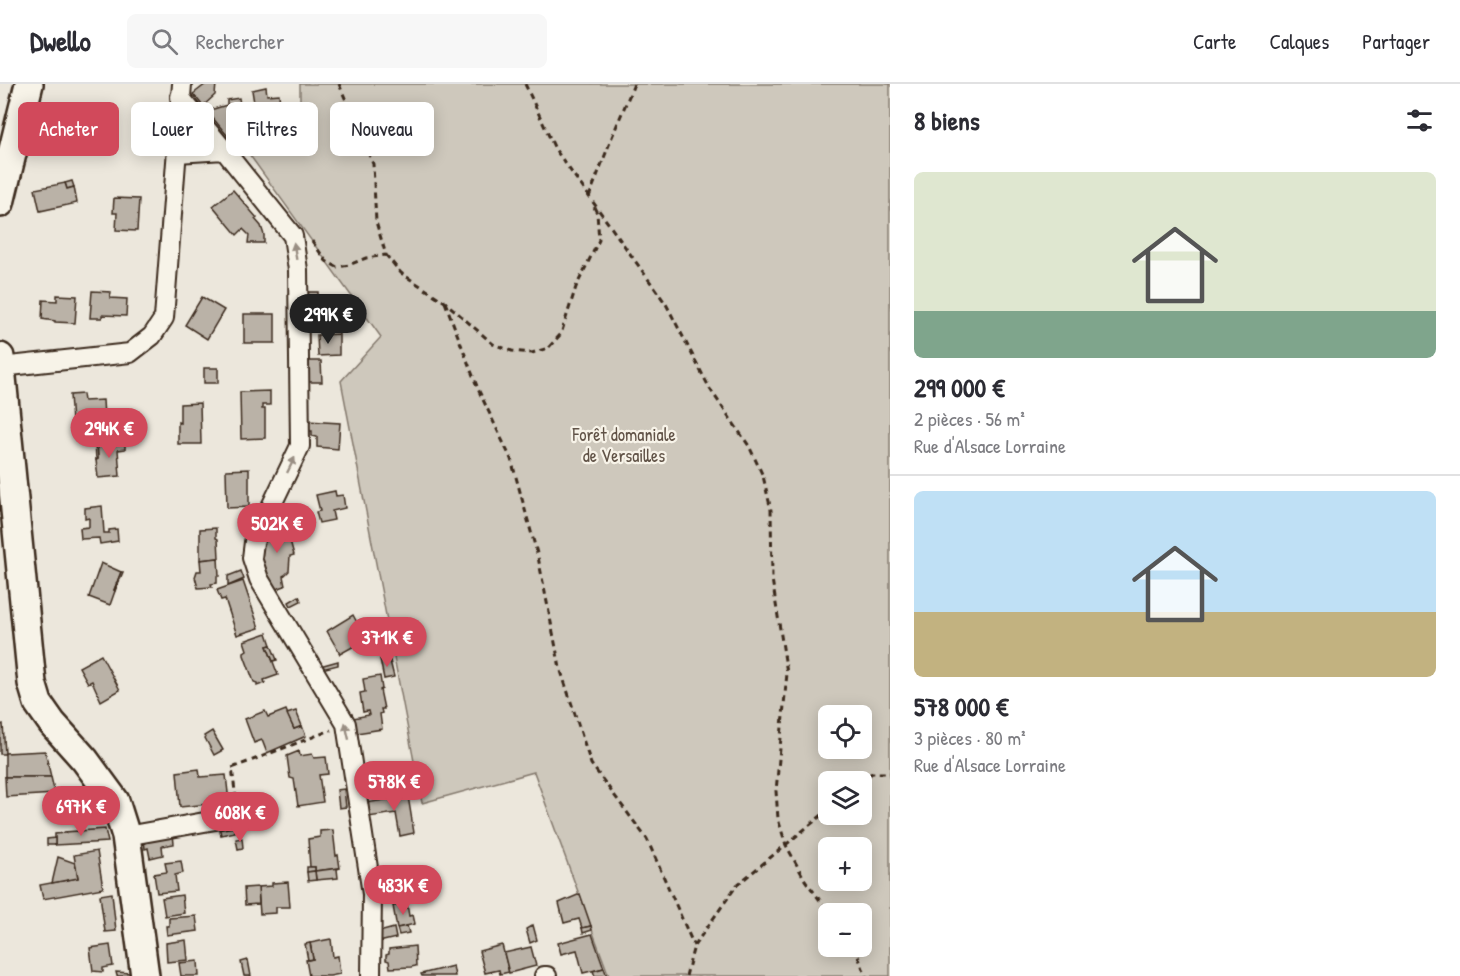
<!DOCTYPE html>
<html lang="fr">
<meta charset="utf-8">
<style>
body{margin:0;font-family:"Patrick Hand",sans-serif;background:#f7f7f7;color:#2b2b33;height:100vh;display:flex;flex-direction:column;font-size:22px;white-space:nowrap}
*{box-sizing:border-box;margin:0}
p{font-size:20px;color:#7c7c81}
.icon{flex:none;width:33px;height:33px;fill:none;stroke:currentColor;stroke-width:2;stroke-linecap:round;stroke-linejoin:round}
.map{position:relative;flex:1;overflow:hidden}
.panel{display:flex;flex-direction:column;background:#fff;width:570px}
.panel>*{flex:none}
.guide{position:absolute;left:18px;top:18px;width:570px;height:54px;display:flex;gap:12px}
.buttons{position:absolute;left:818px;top:621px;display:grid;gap:12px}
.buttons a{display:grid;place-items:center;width:54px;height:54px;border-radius:9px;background:#fff;box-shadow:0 3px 15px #0003;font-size:30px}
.price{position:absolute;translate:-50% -51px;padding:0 14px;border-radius:21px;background:#d1495b;color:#fff;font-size:20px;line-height:39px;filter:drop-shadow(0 2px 3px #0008)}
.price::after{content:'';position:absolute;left:50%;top:36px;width:18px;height:14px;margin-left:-9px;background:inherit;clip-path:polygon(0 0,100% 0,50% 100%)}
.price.on{background:#222;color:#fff}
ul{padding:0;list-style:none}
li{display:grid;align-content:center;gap:12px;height:318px;padding:0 24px}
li+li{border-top:2px solid #e1e1e2}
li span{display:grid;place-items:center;height:186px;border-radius:9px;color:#555}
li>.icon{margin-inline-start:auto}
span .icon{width:108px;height:108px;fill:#fffc;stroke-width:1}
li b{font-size:26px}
h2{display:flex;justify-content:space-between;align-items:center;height:72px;padding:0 24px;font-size:26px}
.chip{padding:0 21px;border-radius:9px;background:#fff;box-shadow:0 3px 15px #0003;font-size:21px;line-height:54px}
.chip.on{background:#d1495b;color:#fff}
header{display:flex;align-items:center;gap:36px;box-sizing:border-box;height:84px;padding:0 30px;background:#fff;border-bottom:2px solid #e1e1e2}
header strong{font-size:28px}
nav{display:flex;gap:33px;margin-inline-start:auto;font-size:21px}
.search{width:420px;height:54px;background:#f7f7f7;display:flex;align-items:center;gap:15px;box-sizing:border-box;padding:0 21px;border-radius:9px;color:#7c7c81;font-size:22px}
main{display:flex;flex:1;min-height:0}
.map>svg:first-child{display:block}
.green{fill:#cec8bc;stroke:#84796d;stroke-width:1.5;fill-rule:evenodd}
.building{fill:#bab2a7;stroke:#3b2a1e;stroke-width:1.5}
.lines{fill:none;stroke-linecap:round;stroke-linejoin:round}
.minor-casing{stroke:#3b2a1e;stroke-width:22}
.secondary-casing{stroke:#3b2a1e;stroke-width:32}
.path{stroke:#3b2a1e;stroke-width:3;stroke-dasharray:6 4.5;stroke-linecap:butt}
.minor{stroke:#f7f3e8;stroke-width:18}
.secondary{stroke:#f7f3e8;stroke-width:27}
.oneway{fill:#998e83}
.labels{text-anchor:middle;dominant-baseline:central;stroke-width:4.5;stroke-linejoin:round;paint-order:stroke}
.park-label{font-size:18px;fill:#605246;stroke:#f7f3e8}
</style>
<header>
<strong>Dwello</strong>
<div class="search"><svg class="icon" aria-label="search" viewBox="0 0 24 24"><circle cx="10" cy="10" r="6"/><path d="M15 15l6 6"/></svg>Rechercher</div>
<nav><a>Carte</a><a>Calques</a><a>Partager</a></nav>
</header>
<main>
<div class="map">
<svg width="890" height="892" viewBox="0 0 890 892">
<rect width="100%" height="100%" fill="#ece7dc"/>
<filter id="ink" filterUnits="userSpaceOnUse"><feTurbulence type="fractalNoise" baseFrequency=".0167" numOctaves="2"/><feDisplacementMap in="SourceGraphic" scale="12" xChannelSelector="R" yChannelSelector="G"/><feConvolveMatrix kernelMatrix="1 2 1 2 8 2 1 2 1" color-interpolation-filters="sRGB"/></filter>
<g filter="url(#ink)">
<path class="green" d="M300 0H890V892H609L534 688 422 719 341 297 381 253 241 59 237 30 300 17ZM828 632H861V664H828ZM828 698H861V730H828ZM828 764H861V796H828ZM828 830H861V862H828Z"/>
<g class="building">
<path d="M206 0H216L215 11 203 22 193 10Z"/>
<path d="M266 3 267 11 279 10 280 21 255 25 252 6Z"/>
<path d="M239 14 241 27H236L239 56H231L207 27 227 21V16Z"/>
<path d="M139 23 149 26 147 34H145V35L137 31Z"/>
<path d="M72 97 74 103 67 105 65 99Z"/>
<path d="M65 99 67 105 74 103 77 119 40 127 35 105Z"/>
<path d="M233 106 257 134 255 135 261 142 264 151V159H248L249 151 243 145 237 151 213 122Z"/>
<path d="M114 114 139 115 137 147 116 146 117 129H113Z"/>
<path d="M92 207 111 208 110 214 127 215 126 232 102 231V234H90Z"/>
<path d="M306 208H318V221L306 222Z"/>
<path d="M57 211 77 212 75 239 55 238V237L42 235 43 216 57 217Z"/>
<path d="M202 213 224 226 207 255 185 241Z"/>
<rect x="244" y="230" width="31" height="29"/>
<path d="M315 230 320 232V245L306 246V231Z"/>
<path d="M339 250V271L318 272 317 251Z"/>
<path d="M306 277H321L322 298H307Z"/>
<rect x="204" y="284" width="14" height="15"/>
<path d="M270 307V321H262V325H265V354L241 355 240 308Z"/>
<path d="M83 310 84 317 103 316 104 334 72 338 70 311Z"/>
<path d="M200 319 201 360H178V338L180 339V320Z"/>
<path d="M307 337 340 339 338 365 317 363V353L312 352V347H307Z"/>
<path d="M125 357V365L118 366 120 392 98 394 96 376 98 375 97 359Z"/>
<path d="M95 359H97L98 375 96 376Z"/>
<path d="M249 385V423L227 424 226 386Z"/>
<path d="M335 407 336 412 343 411 345 424 332 427 334 436 319 439 316 428 320 427 316 411Z"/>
<path d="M102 422 104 449H109V446L117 445 118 457 100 460 99 454 81 455 80 444 89 443V434L85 435V424Z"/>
<path d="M278 429 285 432 280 444 272 440Z"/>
<path d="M257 433 251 447 240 442 243 434Z"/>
<path d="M272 440 280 444V446L282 448 292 442 295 451 289 453 294 471 290 472 289 487 285 491 283 492 285 502 276 505 267 489 260 472 262 461Z"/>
<path d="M216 444V454L218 455 219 474 200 476V445Z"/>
<path d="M218 474 219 492H217V499L211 500 212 503 198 504 195 493 197 487H201L200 476Z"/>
<path d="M101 479 121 488 114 506 115 507 110 521 89 513Z"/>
<path d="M241 487 244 495 228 502V492Z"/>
<path d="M121 488H123L115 507 114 506Z"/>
<path d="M243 497 259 544 237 551 225 515 221 516 217 506Z"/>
<path d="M299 512 301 517 291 522 289 518Z"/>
<path d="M353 531 360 544 352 549 358 560 340 570 327 547Z"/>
<path d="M384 546 389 573 384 574 378 547Z"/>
<path d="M267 549 271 561 267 562 278 591 264 596 265 599 257 602V599L254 598 244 571V568L247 566 244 557Z"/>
<path d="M271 561 277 576 273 577 267 562Z"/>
<path d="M101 571 120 606 101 617 92 597 88 599 79 583Z"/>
<path d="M389 573 394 593 384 595 380 575Z"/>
<path d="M338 577V581L322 585 320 582Z"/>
<path d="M380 592 382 605 380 606 384 625H381L382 629 380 630 382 645 357 649 353 634 369 631 368 627 363 628 360 609 365 608 363 595Z"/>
<path d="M286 626 294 645 302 642 306 652 267 669 262 656 254 659 245 635 265 627 268 633Z"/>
<path d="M296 627 302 642 294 645 287 630Z"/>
<path d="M3 640 5 669V670H0V641Z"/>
<path d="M212 647 223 666 214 671 204 652Z"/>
<path d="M45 667 51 693H5V669Z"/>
<path d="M299 667 300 672 312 670 314 674 326 673 328 690 319 691 323 718 298 722 294 695 290 694 287 672Z"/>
<path d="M199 685 200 693 226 691 229 718 180 723 177 688Z"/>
<path d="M5 693H51L55 710 6 713Z"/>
<path d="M344 705 346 723 339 724 337 706Z"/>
<path d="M408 712 414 749 400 752 396 729 368 733 366 719Z"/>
<path d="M243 738 244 744 234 746 233 739Z"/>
<path d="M233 739 235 748 221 751 219 742Z"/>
<path d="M105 745 108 758 55 761V750L66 749 65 748Z"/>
<path d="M333 746 336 772 338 771 340 784 315 787V783H310L308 755 320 753V747Z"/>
<path d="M173 750 174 760 162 762 163 771 150 774 148 764 145 765 144 755Z"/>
<path d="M55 754V761H47V755Z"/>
<path d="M242 754 243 764 238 765 236 755Z"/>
<path d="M97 767 103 804 43 815 40 801 78 794 74 771Z"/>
<path d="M58 773 75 779 78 794 52 799Z"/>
<path d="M181 777 183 789 175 791 177 807 157 809 154 790 167 788 165 779Z"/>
<path d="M307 783H315V787L307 788Z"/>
<path d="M340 784 337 785 338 794 316 796 315 787Z"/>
<path d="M315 787 316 796 308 797 307 788Z"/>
<path d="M288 798 290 823H276V829L260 830 258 803 272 802V799Z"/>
<path d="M258 803 259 820 245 821 244 804Z"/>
<path d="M112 809 116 847 105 848 100 811Z"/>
<path d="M580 810 591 842 582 844 579 835 564 839 559 819Z"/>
<path d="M182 811 184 829 165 832 162 814Z"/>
<path d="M407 820 409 832 413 831 415 840 397 844 393 822Z"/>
<path d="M196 832 198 847 167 851 166 842H169V834Z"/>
<path d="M533 841 537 856 530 859 526 845Z"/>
<path d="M407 842 409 849 399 851 397 844Z"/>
<path d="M591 842 592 846 583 849 582 844Z"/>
<path d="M394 844 396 854 379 858V848Z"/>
<path d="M592 850 604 884 583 889 577 866 561 870 558 859Z"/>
<path d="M331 855 333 873 338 872 340 890 330 892H309L306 876 313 875 310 859Z"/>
<path d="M186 856 188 876 167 878 166 859Z"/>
<path d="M310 859 313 875 308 876 305 860Z"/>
<path d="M110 861 113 882 103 884V888L93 887 90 864Z"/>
<path d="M502 861 509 888 500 890 499 886 485 889 479 867Z"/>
<path d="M415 862 416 882 411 883 390 884 389 877 386 876V871L389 870V865Z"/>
<path d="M531 863 536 882 509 889 504 869Z"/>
<path d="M248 876 251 892H244L241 878Z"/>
<path d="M198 877 199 892H181L179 879Z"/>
<path d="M453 882 455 892H422L421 890Z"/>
<path d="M604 884 607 892H595L593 887Z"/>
<path d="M116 888 130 889 131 892H117Z"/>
</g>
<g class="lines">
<defs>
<g id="minor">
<path d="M180 13 224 66"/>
<path d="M177 69 224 66 293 152 298 186 300 362 254 458 252 474 259 495 346 640 372 810 371 892"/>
<path d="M1 283 130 269 152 252 164 234 182 0"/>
<path d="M126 752 238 732"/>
<path d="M544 892H547"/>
</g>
<g id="secondary">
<path d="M0 119 29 0"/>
<path d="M0 273 32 599 38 619 52 639 85 676 115 717 126 752 145 892"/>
</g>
</defs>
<use href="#minor" class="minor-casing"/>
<use href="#secondary" class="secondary-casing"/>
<g class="path">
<path d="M339 0 373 80 376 138 386 171 401 189 445 218 493 260 512 267 532 269 548 264 561 250 576 203 599 156 597 129 593 121"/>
<path d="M525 0 555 65 666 220 710 305 749 362 763 392 771 426 772 495 787 589 776 707 778 735 786 761 805 796 830 830"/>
<path d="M589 113 612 53 634 0"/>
<path d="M312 157 326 177 337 183 349 181 366 174 386 171"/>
<path d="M445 218 478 305 511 375 538 473 560 584 591 680 647 755 694 862"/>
<path d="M861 698 872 689H890"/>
<path d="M236 715 232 684 331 646"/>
<path d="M854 862 866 892"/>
<path d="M686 892 694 862 737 801 828 726"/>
</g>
<use href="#minor" class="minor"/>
<use href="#secondary" class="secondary"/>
</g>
<defs><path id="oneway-solid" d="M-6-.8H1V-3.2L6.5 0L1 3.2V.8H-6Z" transform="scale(1.5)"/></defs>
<g class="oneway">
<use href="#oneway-solid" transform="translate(295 167) rotate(-99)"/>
<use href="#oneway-solid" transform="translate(291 381) rotate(-64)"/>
<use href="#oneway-solid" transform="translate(347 647) rotate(-103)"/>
</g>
</g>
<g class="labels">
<g class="park-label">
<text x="624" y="350">Forêt domaniale<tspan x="624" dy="21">de Versailles</tspan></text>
</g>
</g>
</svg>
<div class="buttons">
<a><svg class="icon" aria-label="locate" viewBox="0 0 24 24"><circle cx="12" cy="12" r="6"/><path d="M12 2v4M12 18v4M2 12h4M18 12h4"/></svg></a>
<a><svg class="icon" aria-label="layers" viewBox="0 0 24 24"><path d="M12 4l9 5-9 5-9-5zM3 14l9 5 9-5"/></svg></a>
<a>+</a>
<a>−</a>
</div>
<b class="price on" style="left:328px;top:261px">299K €</b>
<b class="price" style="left:109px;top:375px">294K €</b>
<b class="price" style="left:277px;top:470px">502K €</b>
<b class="price" style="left:387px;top:584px">371K €</b>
<b class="price" style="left:394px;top:728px">578K €</b>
<b class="price" style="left:81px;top:753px">697K €</b>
<b class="price" style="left:240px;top:759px">608K €</b>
<b class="price" style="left:403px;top:832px">483K €</b>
<div class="guide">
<a class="chip on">Acheter</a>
<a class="chip">Louer</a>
<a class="chip">Filtres</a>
<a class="chip">Nouveau</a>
</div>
</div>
<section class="panel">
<h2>8 biens<svg class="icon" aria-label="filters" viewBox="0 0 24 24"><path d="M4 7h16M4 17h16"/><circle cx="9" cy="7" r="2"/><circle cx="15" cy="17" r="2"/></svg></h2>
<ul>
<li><span style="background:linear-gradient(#dfe7d0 75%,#7fa58c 0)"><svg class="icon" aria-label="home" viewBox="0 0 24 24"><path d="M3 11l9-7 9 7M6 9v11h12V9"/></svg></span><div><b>299 000 €</b><p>2 pièces · 56 m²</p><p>Rue d'Alsace Lorraine</p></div></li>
<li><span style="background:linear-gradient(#bfe0f5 65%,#c2b280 0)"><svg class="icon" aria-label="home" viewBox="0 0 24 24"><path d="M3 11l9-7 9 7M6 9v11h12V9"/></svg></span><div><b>578 000 €</b><p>3 pièces · 80 m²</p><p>Rue d'Alsace Lorraine</p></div></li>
</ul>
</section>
</main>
